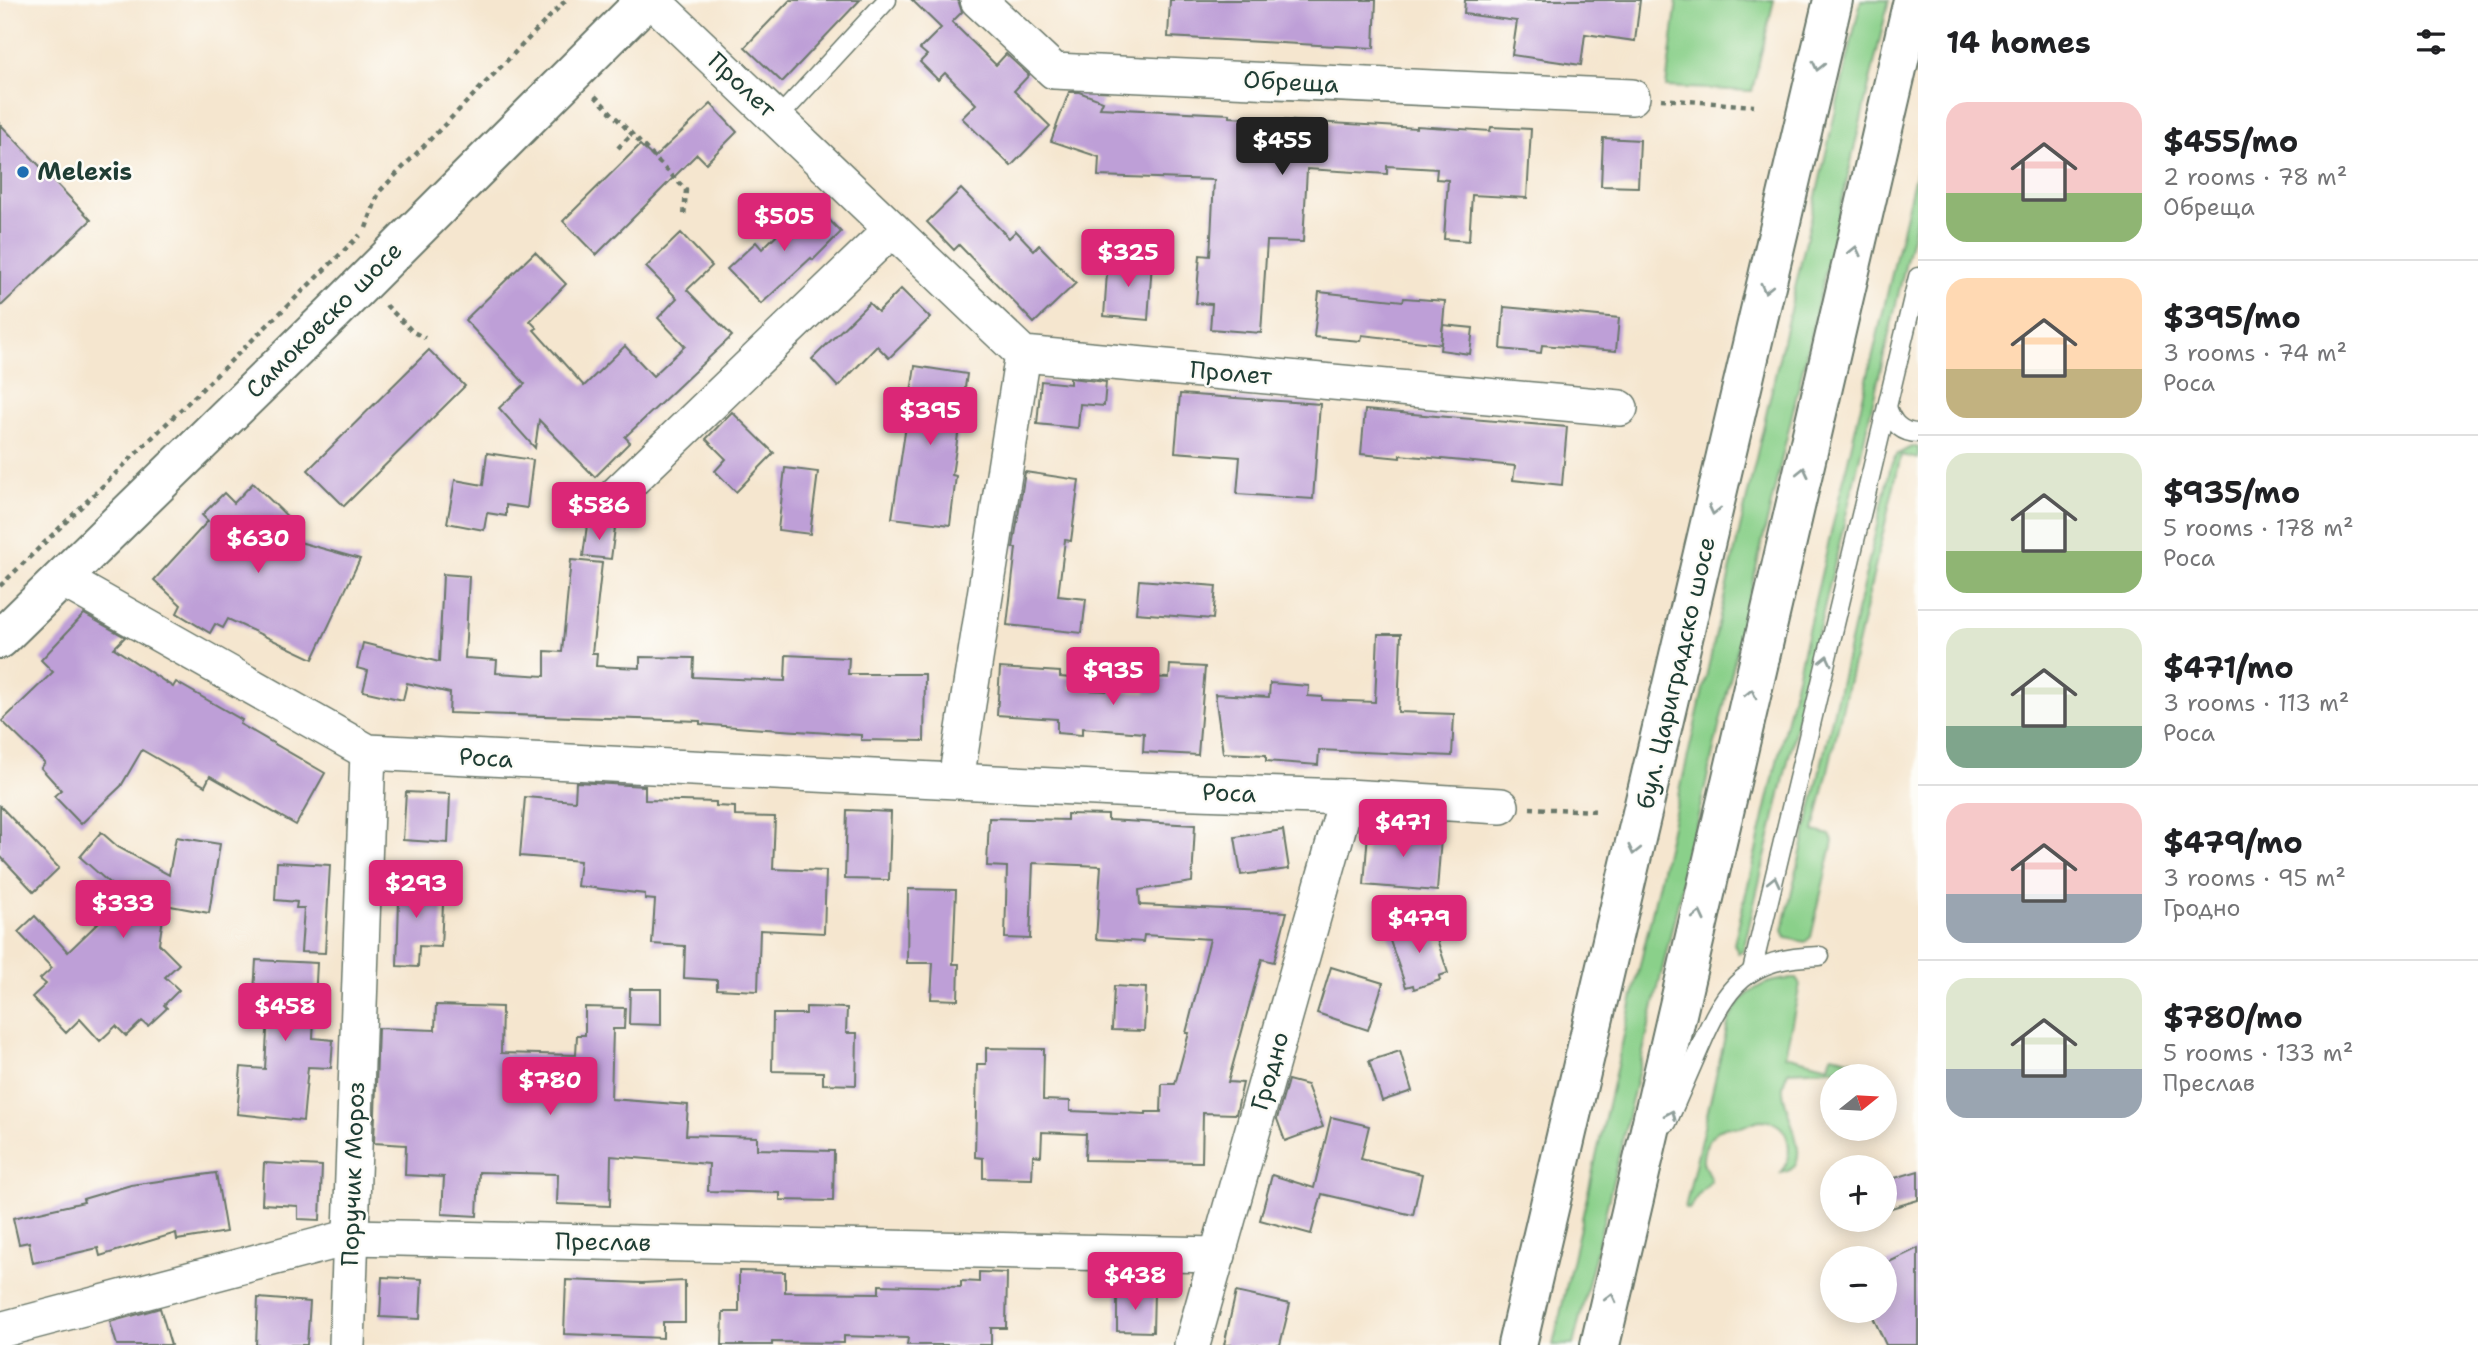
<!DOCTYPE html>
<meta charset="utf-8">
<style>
body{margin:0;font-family:"Shantell Sans",sans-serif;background:#f6f6f6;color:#202124;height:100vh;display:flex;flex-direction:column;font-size:26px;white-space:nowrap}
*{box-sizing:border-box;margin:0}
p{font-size:23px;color:#757577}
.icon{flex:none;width:38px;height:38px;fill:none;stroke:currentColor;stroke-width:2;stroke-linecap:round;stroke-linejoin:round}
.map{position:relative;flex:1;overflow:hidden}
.panel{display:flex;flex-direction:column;background:#fff;width:560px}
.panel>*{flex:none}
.needle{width:46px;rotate:72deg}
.fabs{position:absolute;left:1820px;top:1064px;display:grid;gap:14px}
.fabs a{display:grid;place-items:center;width:77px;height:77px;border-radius:50%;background:#fff;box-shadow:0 4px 18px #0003;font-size:35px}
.price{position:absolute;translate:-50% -60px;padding:0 16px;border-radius:7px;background:#db2777;color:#fff;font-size:23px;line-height:46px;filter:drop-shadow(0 2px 4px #0008)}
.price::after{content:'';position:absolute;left:50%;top:42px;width:21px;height:16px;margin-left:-10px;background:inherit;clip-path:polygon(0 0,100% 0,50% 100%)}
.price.active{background:#222;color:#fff}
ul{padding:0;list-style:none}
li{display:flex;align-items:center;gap:21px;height:175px;padding:0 28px}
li+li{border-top:2px solid #e0e0e0}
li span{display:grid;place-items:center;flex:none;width:196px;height:140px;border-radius:21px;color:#555}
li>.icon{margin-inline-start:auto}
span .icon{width:84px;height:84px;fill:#fffc;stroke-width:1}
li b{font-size:30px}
h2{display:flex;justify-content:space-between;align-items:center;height:84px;padding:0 28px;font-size:30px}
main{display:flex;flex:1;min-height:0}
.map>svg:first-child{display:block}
.green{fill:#8ad08a;stroke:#54865f;stroke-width:2}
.building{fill:#be9fd7}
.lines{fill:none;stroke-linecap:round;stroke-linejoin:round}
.service-casing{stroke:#6a786a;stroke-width:21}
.minor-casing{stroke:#6a786a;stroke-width:38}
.secondary-casing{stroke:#6a786a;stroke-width:42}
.trunk-casing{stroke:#6a786a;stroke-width:42}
.path{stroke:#6a786a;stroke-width:4.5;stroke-dasharray:5 5;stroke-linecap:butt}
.service{stroke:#fff;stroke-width:18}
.minor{stroke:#fff;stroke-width:35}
.secondary{stroke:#fff;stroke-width:38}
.trunk{stroke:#fff;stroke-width:38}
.oneway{stroke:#8f9e9a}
.poi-dot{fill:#1f6fb2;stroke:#fdfcf7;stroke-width:2.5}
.labels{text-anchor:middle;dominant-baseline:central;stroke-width:5;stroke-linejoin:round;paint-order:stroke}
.street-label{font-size:24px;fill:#1f3d34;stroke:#fdfcf7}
.poi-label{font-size:24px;font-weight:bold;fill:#1f3d34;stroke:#fdfcf7;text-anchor:start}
</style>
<main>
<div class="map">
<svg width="1918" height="1345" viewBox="0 0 1918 1345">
<rect width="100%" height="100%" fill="#fdfcf7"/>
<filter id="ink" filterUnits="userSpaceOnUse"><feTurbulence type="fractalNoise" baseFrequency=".0143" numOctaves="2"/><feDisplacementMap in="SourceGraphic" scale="14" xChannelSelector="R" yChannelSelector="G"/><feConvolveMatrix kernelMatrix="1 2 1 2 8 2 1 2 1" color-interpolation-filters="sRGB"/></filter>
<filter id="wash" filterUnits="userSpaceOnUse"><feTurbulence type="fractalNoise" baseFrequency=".00686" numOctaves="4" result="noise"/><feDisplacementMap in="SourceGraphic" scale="28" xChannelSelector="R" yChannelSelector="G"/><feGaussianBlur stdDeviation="1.57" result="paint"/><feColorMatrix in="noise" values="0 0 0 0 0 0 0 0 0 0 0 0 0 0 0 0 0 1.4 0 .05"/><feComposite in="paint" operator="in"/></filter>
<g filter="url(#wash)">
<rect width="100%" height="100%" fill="#f5e6cf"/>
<g class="green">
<path d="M1677 0H1774L1752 91 1666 87Z"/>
<path d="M1861 0H1889L1596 1253 1573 1345H1553Z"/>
<path d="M1918 163V211L1743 951 1738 953 1734 944Z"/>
<path d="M1911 447H1918V459L1901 455 1814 831 1830 835 1833 841 1811 937 1805 942 1786 938 1783 930 1891 465 1896 455Z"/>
<path d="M1796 979 1800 985 1785 1055 1829 1066 1832 1055 1853 1060 1852 1068 1788 1071C1786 1076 1783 1082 1783 1087 1780 1108 1820 1167 1781 1173 1795 1154 1791 1121 1762 1120 1754 1120 1748 1125 1741 1127 1735 1128 1731 1125 1725 1127 1712 1131 1702 1148 1703 1162 1704 1168 1710 1174 1711 1181L1698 1195 1689 1209 1685 1208 1729 1020C1742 992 1765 978 1796 979Z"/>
</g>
<g id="blocks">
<g class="building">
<path d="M790 0H860L782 82 745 47Z"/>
<path d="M912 0H958L962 12 952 22 996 65 1006 54 1029 75 1014 91 1050 126 1011 166 962 118 976 104 945 73 938 80 920 62 927 55 920 49 941 28Z"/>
<path d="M1170 0H1376L1374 48 1168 37Z"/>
<path d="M1465 0H1640L1635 41 1585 34 1581 65 1512 55 1517 21 1464 14Z"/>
<path d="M1069 92H1079L1103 101 1100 108 1230 114V117L1417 128V126L1490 131 1491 127 1531 129 1527 198 1472 195 1469 241 1444 239 1448 180 1436 179 1437 169 1387 166V174L1307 169 1303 242 1267 241 1261 333 1210 329 1212 304 1196 303 1200 255 1210 256 1214 180 1098 176 1099 157 1051 141Z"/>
<path d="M711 104 737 132 706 163 697 154 596 255 563 221 640 145 654 158Z"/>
<path d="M0 124 91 220 0 307Z"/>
<path d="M1603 138 1640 140 1638 187 1601 186Z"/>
<path d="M961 189 1009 238 1016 231 1034 250 1039 245 1076 283 1034 323 959 245 954 250 927 222Z"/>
<path d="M811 201 841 232 813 260 811 258 761 304 727 269 756 242 762 249Z"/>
<path d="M681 233 712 266 687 290 732 336 625 437 630 442 595 477 539 420 535 448 499 408 525 384 465 320 535 252 566 284 530 321 537 328 534 330 584 386 625 346 653 376 685 346 658 318 677 298 646 267Z"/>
<path d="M1108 259 1152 262 1148 320 1104 316Z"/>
<path d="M901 289 930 318 889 358 877 346 838 387 812 359 869 303 878 312Z"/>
<path d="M1319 292 1403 301 1404 298 1445 301 1441 344 1362 335 1361 341 1314 337Z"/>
<path d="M1504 307 1619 318 1616 351 1542 345 1541 353 1501 349Z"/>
<path d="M1443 325 1473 328 1470 354 1440 350Z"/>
<path d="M429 350 465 386 344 506 308 470Z"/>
<path d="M915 366 967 374 952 475 956 476 950 525 892 518Z"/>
<path d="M1070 378 1106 382 1104 406 1080 404 1078 428 1037 424 1041 381 1070 384Z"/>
<path d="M1180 394 1320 404 1313 499 1237 494 1240 457 1175 452Z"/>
<path d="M1365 410 1567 427 1562 485 1513 480 1515 466 1400 455V458L1361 454Z"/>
<path d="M732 412 774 453 736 492 715 471 726 459 706 439Z"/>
<path d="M487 453 533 460 527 508 506 505V516L487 513 484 530 447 523 455 480 483 485Z"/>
<path d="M785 468 818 472 810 534 778 530Z"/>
<path d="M1025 472 1079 480 1071 541 1065 540 1058 596 1086 599 1082 633 1007 625 1016 548H1013Z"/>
<path d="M253 483 297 526 285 538 360 559 313 659 228 619 223 628 215 624 210 633 177 613 181 605 154 580 208 521 202 515 224 493 234 503Z"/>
<path d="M587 525 615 528 611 559 583 556Z"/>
<path d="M571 560 602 563 592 653H597L596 666 640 668V657L694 658 693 677 785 681 786 655 849 658 848 674H925L924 741 861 740V735L749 728 700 724V721L449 713 450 693 407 683 403 700 363 691 368 671 357 668 363 643 439 662 443 574 469 576 465 658 497 660 496 673 545 676V651L562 652Z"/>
<path d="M1139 580 1216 586 1213 619 1136 613Z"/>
<path d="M84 614 125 637 114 648 173 687 176 682 242 720 240 724 325 773 296 825 210 776 205 786 142 750 121 786 81 824 54 796 61 790 41 768 45 763 2 721 53 672 41 660Z"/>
<path d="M1378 634H1401L1398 712 1454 714 1452 756 1319 750 1318 765 1266 761V755L1223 753 1215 694 1269 697 1270 683 1309 686 1308 696 1322 697V700L1375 702Z"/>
<path d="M1170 665 1205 667 1198 755 1143 752 1144 733 1082 728V735L1057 733V719L997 715 1000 668 1060 672V677L1071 678 1070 689 1146 693 1147 677 1169 678Z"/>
<path d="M576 782 645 786V800L716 802V806L735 807V816L775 817 773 869 826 871 824 933 760 930 758 991 717 989V980L684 978 685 946 652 944 655 900 645 899V894L577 886 580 861 520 856 525 797 575 801Z"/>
<path d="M406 792 450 794 448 843 403 840Z"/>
<path d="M0 806 59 868 34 892 0 856Z"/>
<path d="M847 810 891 812 889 880 845 879Z"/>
<path d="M1067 814 1108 815V820L1195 825 1192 882 1139 890 1140 905 1287 912 1274 962 1262 959 1228 1082 1243 1083 1236 1114 1203 1113 1202 1162 1085 1160 1086 1134 1042 1132 1041 1156 1033 1155 1032 1179 983 1178V1158L975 1157 977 1064H986V1048L1044 1049 1043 1100 1070 1101V1111L1146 1114V1112H1161L1162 1084H1175L1189 1033H1186L1210 939 1144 935 1143 942 1096 939 1101 866 1033 863 1030 939 1005 938 1007 867 987 866 989 818 1067 820Z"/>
<path d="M1390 825 1426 828V837L1441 838 1437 891 1364 885 1368 832 1390 834Z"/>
<path d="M1283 830 1289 869 1241 875 1235 837Z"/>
<path d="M101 832 118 847 169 875 176 837 220 844 209 913 165 905 159 944 179 964 165 977 179 990 164 1005 167 1008 148 1026 142 1021 126 1036 116 1026 100 1041 80 1019 66 1033 32 997 46 984 40 979 52 968 18 932 35 916 68 952 125 897 80 857Z"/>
<path d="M277 862 330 865 325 953 301 952 304 908H296L297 902 275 900Z"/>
<path d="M400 869 423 871 421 904H443L441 947 419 946 418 967 397 966Z"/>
<path d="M908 889 956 890 953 964H959L958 1000 931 999 933 963H907Z"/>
<path d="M1431 921 1448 973 1439 976 1440 980 1414 989 1413 985 1406 987 1388 935Z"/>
<path d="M256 960 317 963 313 1038 333 1040 331 1068 308 1067 303 1121 237 1114 241 1067 265 1069 269 994 254 993Z"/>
<path d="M1331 967 1383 983 1368 1030 1317 1013Z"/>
<path d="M1114 986 1146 988 1144 1031 1112 1030Z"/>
<path d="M630 989H661V1025L629 1024Z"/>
<path d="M436 1005 502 1007 501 1053 576 1055 577 1035H585V1007L625 1008 624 1029H613L611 1099 688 1105 686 1135 757 1137V1149L834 1151 833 1201 780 1200V1193L708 1191 709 1164 611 1156 610 1206 557 1204 558 1174 479 1172 477 1216 442 1214 444 1177 405 1175 406 1145 374 1143 378 1028 435 1030Z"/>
<path d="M806 1007 847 1008 846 1033H857L856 1085 823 1084V1072L772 1071 773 1014H806Z"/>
<path d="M1400 1051 1412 1091 1382 1101 1369 1061Z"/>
<path d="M1288 1080 1307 1085 1323 1127 1285 1141 1277 1119Z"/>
<path d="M1331 1117 1369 1126 1361 1159 1422 1174 1413 1215 1322 1194 1311 1234 1260 1220 1272 1175 1314 1188Z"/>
<path d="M264 1163 322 1166 320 1220 298 1219V1206L262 1204Z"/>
<path d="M1918 1171V1200L1885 1210V1181Z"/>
<path d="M216 1173 226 1232 177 1240 176 1233 100 1256 98 1248 33 1263 29 1242 19 1244 13 1218 84 1202 83 1199 131 1185Z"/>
<path d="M1918 1248V1345H1886L1870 1311H1885V1264Z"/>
<path d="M739 1271 785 1272V1292L879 1293V1285L961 1287V1281L979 1282V1272L1007 1273 1006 1328H991V1345H907L908 1338 844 1336V1343L772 1342V1345H722L723 1312H739Z"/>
<path d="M382 1277 422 1279 420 1319 380 1317Z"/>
<path d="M566 1280 642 1283 685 1281V1322H663V1338L564 1334Z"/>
<path d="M1117 1292H1154L1153 1332 1117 1331Z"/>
<path d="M1236 1292 1290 1304 1280 1345H1224Z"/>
<path d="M258 1298 310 1302 307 1345H256Z"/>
<path d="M160 1308 171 1345H117L110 1322Z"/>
</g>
</g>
</g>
<g filter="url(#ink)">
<use href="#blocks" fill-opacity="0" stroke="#6a786a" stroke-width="2"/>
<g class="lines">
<defs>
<g id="service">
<path d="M778 118 887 0"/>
<path d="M1887 407C1892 422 1900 433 1918 433"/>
<path d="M1752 971 1918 277"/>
<path d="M1667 1123C1678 1098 1689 1072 1700 1047 1727 984 1747 958 1820 956"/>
</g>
<g id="minor">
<path d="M652 0 1023 354 1620 408"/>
<path d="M978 0 1054 71 1632 97"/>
<path d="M615 496 892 229"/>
<path d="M62 579 368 752 1136 790 1347 797 1501 806"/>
<path d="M956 780 1023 354"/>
<path d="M0 1330 351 1237 1218 1255"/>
<path d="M347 1345 368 752"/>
<path d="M1192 1345 1347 797"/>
</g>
<path id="secondary" d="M0 639 333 313 646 0"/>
<g id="trunk">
<path d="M1517 1345 1833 0"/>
<path d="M1600 1345 1913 0"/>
</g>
</defs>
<use href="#service" class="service-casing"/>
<use href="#minor" class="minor-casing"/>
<use href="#secondary" class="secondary-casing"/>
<use href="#trunk" class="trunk-casing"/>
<g class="path">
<path d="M595 96 686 190 684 217"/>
<path d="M1661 99 1754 106"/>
<path d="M618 148 633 133"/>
<path d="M366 228 379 192 566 0"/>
<path d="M386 305 413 332 425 338"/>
<path d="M0 586 360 235"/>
<path d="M1530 808 1598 811"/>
</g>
<use href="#service" class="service"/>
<use href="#minor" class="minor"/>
<use href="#secondary" class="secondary"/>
<use href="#trunk" class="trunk"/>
</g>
<defs><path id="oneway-chevron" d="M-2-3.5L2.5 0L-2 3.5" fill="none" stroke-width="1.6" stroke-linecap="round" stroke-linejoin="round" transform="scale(1.75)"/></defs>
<g class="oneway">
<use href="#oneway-chevron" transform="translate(1818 66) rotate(103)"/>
<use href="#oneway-chevron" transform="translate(1855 251) rotate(-77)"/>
<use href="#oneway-chevron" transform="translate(1766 288) rotate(103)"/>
<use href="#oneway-chevron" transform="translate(1803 472) rotate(-77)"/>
<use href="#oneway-chevron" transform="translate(1714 510) rotate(103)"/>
<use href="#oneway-chevron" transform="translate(1826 660) rotate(-77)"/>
<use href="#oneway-chevron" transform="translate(1751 694) rotate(-77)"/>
<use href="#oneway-chevron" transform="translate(1634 850) rotate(103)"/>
<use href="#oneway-chevron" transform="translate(1774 881) rotate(-77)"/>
<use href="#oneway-chevron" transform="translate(1699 916) rotate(-77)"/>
<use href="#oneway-chevron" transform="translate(1671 1115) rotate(-67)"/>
<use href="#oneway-chevron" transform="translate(1611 1298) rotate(-77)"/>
</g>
</g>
<circle class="poi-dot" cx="23" cy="172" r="7"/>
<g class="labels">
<g class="street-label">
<text transform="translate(1291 82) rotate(3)">Обреща</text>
<text transform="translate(742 85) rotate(43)">Пролет</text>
<text transform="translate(324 320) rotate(-45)">Самоковско шосе</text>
<text transform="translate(1231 373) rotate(5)">Пролет</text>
<text transform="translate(1676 673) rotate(-77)">бул. Цариградско шосе</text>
<text transform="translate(486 758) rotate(3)">Роса</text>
<text transform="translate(1229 793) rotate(2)">Роса</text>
<text transform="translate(1270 1071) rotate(-74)">Гродно</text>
<text transform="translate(353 1174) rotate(-88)">Поручик Мороз</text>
<text transform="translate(603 1242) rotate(1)">Преслав</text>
</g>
<g class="poi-label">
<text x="37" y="172">Мelexis</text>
</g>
</g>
</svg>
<div class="fabs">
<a><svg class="needle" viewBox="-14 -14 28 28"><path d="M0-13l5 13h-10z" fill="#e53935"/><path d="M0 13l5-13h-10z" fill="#757577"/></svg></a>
<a>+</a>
<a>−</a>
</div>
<b class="price active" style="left:1282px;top:177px">$455</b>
<b class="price" style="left:784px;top:253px">$505</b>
<b class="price" style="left:1128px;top:289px">$325</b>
<b class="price" style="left:930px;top:447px">$395</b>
<b class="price" style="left:599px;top:542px">$586</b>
<b class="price" style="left:258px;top:575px">$630</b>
<b class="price" style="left:1113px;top:707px">$935</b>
<b class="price" style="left:1403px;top:859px">$471</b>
<b class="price" style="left:416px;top:920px">$293</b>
<b class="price" style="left:123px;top:940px">$333</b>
<b class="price" style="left:1419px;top:955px">$479</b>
<b class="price" style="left:285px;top:1043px">$458</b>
<b class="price" style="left:550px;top:1117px">$780</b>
<b class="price" style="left:1135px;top:1312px">$438</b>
</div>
<section class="panel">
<h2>14 homes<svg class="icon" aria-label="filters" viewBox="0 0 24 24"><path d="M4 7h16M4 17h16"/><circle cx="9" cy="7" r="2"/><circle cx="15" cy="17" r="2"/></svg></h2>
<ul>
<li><span style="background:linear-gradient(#f6c9c9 65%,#8fb573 0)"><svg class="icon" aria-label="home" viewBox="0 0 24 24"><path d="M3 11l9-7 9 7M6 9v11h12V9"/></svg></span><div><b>$455/mo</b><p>2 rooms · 78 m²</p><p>Обреща</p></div></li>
<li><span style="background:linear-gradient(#ffd9b3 65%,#c2b280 0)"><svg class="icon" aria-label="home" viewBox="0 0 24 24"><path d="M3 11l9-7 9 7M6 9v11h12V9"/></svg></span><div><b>$395/mo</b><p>3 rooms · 74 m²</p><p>Роса</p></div></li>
<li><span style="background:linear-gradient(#dfe7d0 70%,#8fb573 0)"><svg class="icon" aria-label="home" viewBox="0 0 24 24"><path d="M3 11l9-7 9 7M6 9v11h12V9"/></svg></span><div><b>$935/mo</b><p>5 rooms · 178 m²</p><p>Роса</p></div></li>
<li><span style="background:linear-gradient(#dfe7d0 70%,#7fa58c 0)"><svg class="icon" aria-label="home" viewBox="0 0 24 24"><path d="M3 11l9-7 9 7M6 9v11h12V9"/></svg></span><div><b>$471/mo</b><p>3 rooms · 113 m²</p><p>Роса</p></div></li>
<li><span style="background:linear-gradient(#f6c9c9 65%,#9aa5b1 0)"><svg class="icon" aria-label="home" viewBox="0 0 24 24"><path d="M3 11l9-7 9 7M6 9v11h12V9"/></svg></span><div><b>$479/mo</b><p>3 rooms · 95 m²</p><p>Гродно</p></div></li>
<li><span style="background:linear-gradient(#dfe7d0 65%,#9aa5b1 0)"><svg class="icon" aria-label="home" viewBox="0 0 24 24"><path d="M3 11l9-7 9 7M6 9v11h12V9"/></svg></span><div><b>$780/mo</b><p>5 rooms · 133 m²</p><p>Преслав</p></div></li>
</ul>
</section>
</main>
